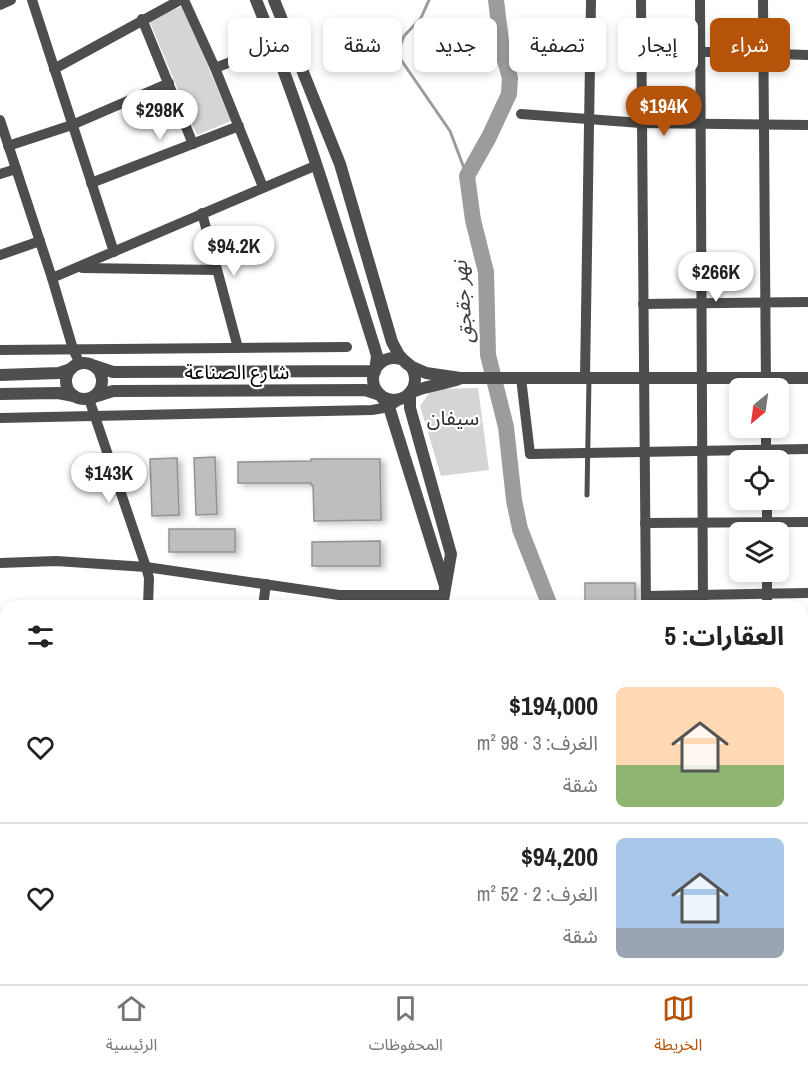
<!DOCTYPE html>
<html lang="ar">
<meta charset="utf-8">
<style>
body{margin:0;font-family:"Archivo Narrow","Noto Sans Arabic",sans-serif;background:#f2f2f2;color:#222;direction:rtl;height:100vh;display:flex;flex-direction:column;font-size:22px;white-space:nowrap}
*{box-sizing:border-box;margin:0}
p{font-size:20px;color:#767676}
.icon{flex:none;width:33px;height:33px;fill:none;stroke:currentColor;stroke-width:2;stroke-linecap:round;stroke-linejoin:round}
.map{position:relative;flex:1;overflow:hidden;direction:ltr}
.details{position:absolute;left:0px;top:600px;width:808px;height:384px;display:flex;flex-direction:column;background:#fff;border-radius:18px 18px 0 0;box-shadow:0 3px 9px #0003;direction:rtl}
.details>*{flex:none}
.guide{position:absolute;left:18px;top:18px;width:772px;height:54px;direction:rtl;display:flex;gap:12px}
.needle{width:39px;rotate:209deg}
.buttons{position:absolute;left:729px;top:378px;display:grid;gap:12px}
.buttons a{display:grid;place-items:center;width:60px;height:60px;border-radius:9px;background:#fff;box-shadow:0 3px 9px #0003;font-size:30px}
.price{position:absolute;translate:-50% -51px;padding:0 14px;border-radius:21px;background:#fff;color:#222;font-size:20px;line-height:39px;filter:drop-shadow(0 2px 3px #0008)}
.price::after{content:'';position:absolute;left:50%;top:36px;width:18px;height:14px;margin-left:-9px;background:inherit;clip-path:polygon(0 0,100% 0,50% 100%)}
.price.active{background:#b45309;color:#fff}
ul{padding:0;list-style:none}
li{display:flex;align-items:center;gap:18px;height:150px;padding:0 24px}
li+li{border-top:2px solid #e0e0e0}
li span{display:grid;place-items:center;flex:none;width:168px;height:120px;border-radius:9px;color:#555}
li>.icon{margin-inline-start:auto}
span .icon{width:72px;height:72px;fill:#fffc;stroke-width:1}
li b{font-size:26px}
h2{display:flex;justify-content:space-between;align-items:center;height:72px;padding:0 24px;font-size:26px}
.tag{padding:0 21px;border-radius:9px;background:#fff;box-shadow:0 3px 9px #0003;font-size:21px;line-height:54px}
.tag.active{background:#b45309;color:#fff}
.tab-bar{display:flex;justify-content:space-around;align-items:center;height:84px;border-top:2px solid #e0e0e0;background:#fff;font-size:16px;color:#767676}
.tab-bar a{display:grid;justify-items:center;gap:3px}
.tab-bar .active{color:#b45309}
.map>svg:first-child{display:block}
.green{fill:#d5d5d5}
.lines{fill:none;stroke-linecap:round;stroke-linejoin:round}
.stream{stroke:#9c9c9c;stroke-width:3}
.river{stroke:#9c9c9c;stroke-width:16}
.building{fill:#bebebe;stroke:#929292;stroke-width:1.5;filter:url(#shadow)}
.service{stroke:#4e4e4e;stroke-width:5}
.minor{stroke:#4e4e4e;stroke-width:10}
.tertiary{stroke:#4e4e4e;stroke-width:12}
.labels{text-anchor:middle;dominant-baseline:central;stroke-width:4.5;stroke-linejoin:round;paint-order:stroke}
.street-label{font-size:20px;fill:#000;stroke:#fff}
.park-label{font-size:20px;fill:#2c2c2c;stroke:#fff}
.water-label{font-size:21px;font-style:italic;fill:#3d3d3d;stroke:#fff}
</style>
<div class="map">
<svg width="808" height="984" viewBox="0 0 808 984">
<defs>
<filter id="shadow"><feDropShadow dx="4" dy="2.5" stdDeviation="3" flood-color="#0004"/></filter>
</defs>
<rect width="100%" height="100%" fill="#fff"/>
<g class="green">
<path d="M183 6 231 121 197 135 149 20Z"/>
<path d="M478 388 489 470 441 476 420 406 432 389Z"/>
</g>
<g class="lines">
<path class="stream" d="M429 0 421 18 404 36 397 54 450 131 467 176"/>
<g class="river">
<path d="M496 0 502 50 510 78 509 94 489 137 467 176 473 220 486 272 488 355 506 427 514 500 520 529 550 606"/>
<path d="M551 978V984"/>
</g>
</g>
<g class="building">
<path d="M215 457 217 514 196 515 194 458Z"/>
<path d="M177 458 179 515 152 516 150 459Z"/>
<path d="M311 459H380L381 520 314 521 313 485H311V483H238V462L311 461Z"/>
<rect x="169" y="529" width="66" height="23"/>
<path d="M380 541V566H312V542Z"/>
<rect x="585" y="583" width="50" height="23"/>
</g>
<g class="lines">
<path class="service" d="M587 495 589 378"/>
<g class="minor">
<path d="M32 0 114 252"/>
<path d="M184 0 215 68 263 187"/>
<path d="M641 0 646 606"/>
<path d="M700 0 703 606"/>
<path d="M763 0 766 388"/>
<path d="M0 5 11 0"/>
<path d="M142 19 193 144"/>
<path d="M642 50 808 55"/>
<path d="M215 68 274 45"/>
<path d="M54 69 180 0"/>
<path d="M521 114 641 123 808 125"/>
<path d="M0 120 52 278 73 349 80 364"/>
<path d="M8 146 72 125 169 83"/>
<path d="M0 174 16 169"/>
<path d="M91 183 239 126"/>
<path d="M202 213 238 348"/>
<path d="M0 255 40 241"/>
<path d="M82 268 217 270"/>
<path d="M52 278 317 165"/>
<path d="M643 304 808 302"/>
<path d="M0 350 347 347"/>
<path d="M521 378 530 454 808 449"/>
<path d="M585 378 591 0"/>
<path d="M89 399 146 567 149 578 148 606"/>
<path d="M0 418 372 410 389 407 399 400"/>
<path d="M766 428V460"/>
<path d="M767 500V532"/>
<path d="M645 523 808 522"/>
<path d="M0 563 56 561 146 567 339 595H444"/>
<path d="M767 572V606"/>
<path d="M646 596 808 593"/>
<path d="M263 606 266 584"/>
<path d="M0 643H6"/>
<path d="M802 667H808"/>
<path d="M0 720H6"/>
<path d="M0 797H6"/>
<path d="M802 824H808"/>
<path d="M0 888H6"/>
<path d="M802 897H808"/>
<path d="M0 940 6 941"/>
<path d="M802 968H808"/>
<path d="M565 978V984"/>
<path d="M649 978V984"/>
<path d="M704 978V984"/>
<path d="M770 978V984"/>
<path d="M121 984V978"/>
<path d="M198 984 199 978"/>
<path d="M310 984 311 978"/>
<path d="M443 984 444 978"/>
</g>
<g class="tertiary">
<path d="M274 0 340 164 392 342 399 355 407 364"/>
<circle cx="394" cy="379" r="21"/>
<circle cx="84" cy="381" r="18"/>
<path d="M95 366 113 372 375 371 377 356 375 349C338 232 303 114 256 0"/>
<path d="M410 366 426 373 460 378H808"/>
<path d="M0 375 59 373 71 369"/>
<path d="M0 394 58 393 74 396"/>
<path d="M94 397 113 391 365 390 380 395 389 407 445 586"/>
<path d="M442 606 451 554 410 408V393C426 385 443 385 459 379"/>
<path d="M401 984 402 978"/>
</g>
</g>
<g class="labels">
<g class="street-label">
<text x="237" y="371">شارع الصناعة</text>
</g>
<g class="park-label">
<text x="453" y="417">سيفان</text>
</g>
<g class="water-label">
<text transform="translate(462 302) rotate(-94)">نهر جقجق</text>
</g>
</g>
</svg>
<div class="buttons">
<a><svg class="needle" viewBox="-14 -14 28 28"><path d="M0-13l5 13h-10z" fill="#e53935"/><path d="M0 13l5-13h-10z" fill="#767676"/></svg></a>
<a><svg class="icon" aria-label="locate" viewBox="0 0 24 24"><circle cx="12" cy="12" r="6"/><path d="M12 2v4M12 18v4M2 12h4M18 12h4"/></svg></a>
<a><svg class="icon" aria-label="layers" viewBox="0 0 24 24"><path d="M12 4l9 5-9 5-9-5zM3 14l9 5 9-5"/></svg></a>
</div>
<b class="price active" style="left:664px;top:137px">$194K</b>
<b class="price" style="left:160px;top:141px">$298K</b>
<b class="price" style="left:234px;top:277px">$94.2K</b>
<b class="price" style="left:716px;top:303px">$266K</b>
<b class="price" style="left:109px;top:504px">$143K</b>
<div class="guide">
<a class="tag active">شراء</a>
<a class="tag">إيجار</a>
<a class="tag">تصفية</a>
<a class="tag">جديد</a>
<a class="tag">شقة</a>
<a class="tag">منزل</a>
</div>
<section class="details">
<h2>العقارات: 5<svg class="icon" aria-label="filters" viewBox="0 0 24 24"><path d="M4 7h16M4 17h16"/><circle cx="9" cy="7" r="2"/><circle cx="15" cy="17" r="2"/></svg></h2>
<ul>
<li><span style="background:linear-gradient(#ffd9b3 65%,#8fb573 0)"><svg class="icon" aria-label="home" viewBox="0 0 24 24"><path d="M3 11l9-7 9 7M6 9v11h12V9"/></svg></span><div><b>$194,000</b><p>الغرف: 3 · 98 m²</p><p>شقة</p></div><svg class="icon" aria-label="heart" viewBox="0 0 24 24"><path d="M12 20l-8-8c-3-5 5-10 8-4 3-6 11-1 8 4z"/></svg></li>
<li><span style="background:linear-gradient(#a9c7e8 75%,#9aa5b1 0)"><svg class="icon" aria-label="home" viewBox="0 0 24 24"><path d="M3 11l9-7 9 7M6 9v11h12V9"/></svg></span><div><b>$94,200</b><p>الغرف: 2 · 52 m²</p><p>شقة</p></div><svg class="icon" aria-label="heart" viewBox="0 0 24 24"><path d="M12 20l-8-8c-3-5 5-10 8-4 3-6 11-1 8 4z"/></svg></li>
</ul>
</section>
</div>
<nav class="tab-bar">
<a class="active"><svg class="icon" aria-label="map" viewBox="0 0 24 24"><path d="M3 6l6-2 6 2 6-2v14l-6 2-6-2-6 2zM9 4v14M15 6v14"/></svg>الخريطة</a>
<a><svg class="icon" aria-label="saved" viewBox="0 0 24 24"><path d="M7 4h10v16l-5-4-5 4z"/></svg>المحفوظات</a>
<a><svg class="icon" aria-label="home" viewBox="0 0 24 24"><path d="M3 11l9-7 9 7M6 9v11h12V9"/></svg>الرئيسية</a>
</nav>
